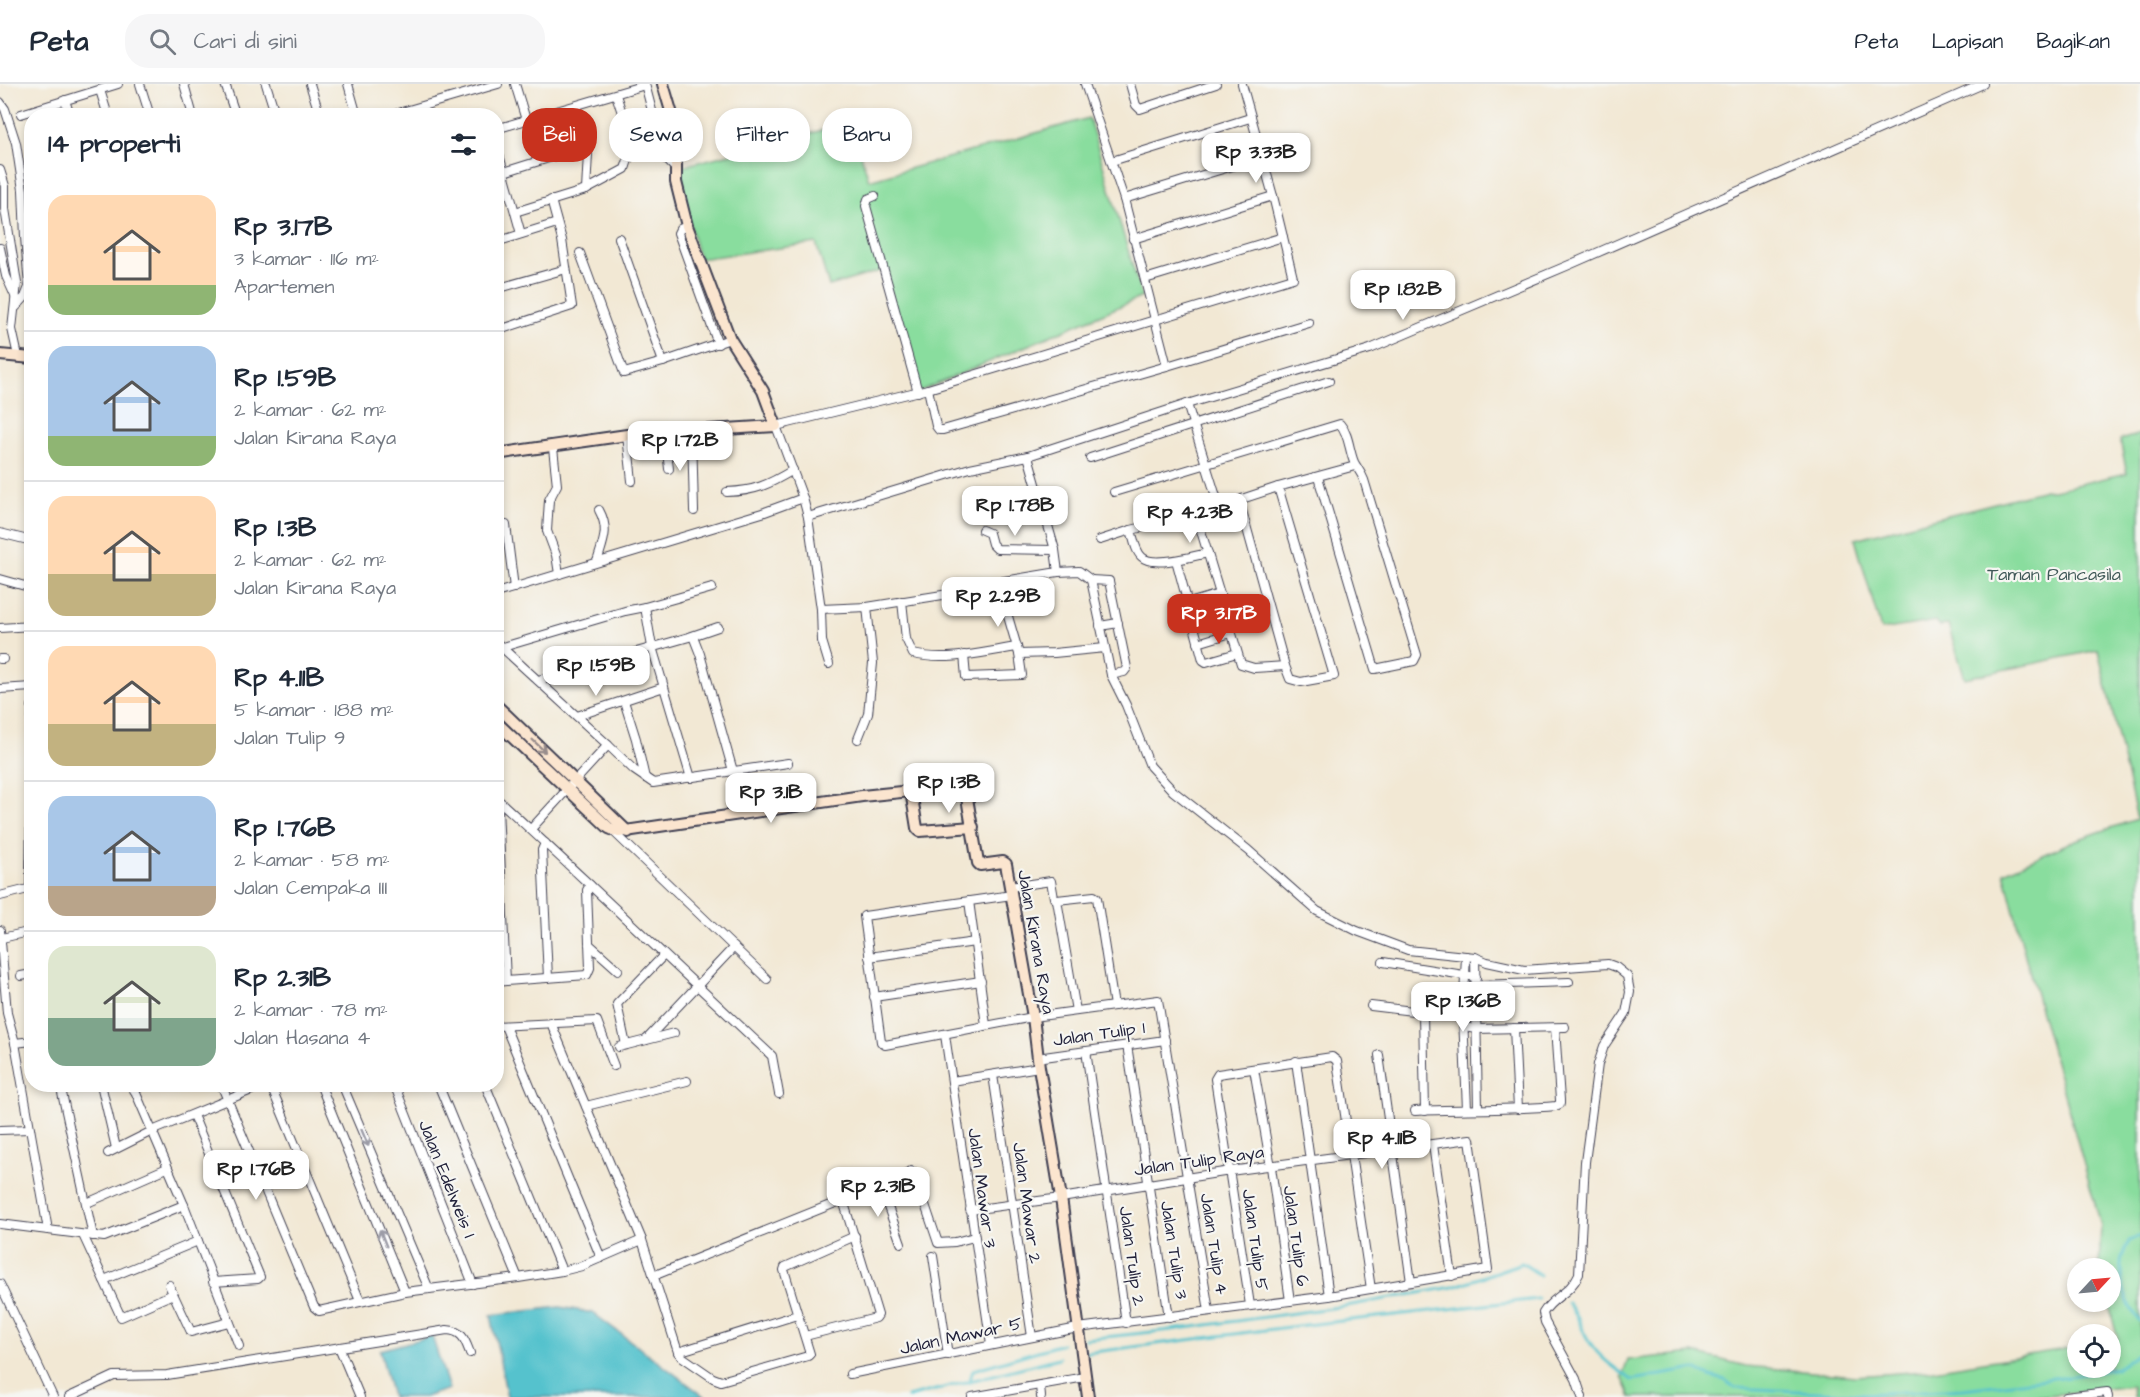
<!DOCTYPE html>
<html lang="id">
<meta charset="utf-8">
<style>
body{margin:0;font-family:"Architects Daughter",sans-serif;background:#f6f6f7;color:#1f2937;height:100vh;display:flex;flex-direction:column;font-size:22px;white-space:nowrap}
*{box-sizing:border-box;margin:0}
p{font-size:20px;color:#747a83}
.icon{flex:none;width:33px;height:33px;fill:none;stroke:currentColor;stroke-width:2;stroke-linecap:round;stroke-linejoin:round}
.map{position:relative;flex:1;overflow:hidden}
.drawer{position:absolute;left:24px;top:24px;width:480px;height:984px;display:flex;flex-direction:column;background:#fff;border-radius:24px;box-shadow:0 3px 9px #0003}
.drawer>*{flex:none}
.top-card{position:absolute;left:522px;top:24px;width:570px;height:54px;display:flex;gap:12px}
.needle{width:39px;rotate:64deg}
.tools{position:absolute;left:2067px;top:1174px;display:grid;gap:12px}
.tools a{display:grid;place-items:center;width:54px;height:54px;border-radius:50%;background:#fff;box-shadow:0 3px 9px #0003;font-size:30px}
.price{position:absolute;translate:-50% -51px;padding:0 14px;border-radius:12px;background:#fff;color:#222;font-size:20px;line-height:39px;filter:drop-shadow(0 2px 3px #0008)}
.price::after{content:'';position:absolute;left:50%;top:36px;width:18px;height:14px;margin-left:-9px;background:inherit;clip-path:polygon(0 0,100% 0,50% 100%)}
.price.selected{background:#c8321e;color:#fff}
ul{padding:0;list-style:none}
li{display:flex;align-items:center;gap:18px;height:150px;padding:0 24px}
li+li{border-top:2px solid #e0e1e3}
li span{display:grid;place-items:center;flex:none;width:168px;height:120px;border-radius:18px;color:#555}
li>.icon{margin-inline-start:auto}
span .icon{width:72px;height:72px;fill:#fffc;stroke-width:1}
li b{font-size:26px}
h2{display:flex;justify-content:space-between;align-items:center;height:72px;padding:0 24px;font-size:26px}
.tag{padding:0 21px;border-radius:24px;background:#fff;box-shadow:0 3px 9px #0003;font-size:21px;line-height:54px}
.tag.selected{background:#c8321e;color:#fff}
header{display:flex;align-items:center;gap:36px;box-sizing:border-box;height:84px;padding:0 30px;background:#fff;border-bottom:2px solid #e0e1e3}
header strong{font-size:28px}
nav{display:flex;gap:33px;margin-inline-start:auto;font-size:21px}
.search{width:420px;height:54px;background:#f6f6f7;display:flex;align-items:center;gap:15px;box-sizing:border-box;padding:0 21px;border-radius:24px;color:#747a83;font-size:22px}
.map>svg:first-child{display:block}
.green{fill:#89dd9e;stroke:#56806c;stroke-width:1.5}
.water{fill:#55c2cd;stroke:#3c7284;stroke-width:1.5}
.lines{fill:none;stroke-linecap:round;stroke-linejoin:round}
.stream{stroke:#55c2cd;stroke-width:3}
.street-casing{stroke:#414052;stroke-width:10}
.secondary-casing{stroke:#414052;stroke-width:14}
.street{stroke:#fff;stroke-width:8}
.secondary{stroke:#fbe5cf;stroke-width:10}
.oneway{stroke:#998d8c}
.oneway2{stroke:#9c9ca7}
.labels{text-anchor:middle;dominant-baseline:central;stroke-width:4.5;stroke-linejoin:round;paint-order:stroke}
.park-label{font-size:18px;fill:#415a59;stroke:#f6f6f2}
.street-label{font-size:18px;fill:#22223b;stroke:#f6f6f2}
</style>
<header>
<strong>Peta</strong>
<div class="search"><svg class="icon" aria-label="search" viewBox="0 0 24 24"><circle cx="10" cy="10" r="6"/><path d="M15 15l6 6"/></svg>Cari di sini</div>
<nav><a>Peta</a><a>Lapisan</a><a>Bagikan</a></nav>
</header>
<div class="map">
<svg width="2140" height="1313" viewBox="0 0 2140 1313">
<rect width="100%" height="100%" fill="#f6f6f2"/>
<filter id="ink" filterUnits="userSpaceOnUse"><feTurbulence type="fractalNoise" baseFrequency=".0167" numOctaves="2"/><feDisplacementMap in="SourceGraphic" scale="12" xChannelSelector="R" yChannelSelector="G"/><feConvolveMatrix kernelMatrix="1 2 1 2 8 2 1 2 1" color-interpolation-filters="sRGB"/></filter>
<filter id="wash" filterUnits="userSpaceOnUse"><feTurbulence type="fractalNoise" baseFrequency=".008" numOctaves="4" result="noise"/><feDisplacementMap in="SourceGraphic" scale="24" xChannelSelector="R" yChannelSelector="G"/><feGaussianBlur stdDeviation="1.35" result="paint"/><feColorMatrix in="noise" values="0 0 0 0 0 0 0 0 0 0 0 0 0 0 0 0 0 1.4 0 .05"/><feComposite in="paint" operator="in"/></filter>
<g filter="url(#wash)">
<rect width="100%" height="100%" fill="#f2e8d4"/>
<g class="green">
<path d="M1089 34 1142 213 918 308 884 186 829 202 816 159 699 175 675 84 851 39 869 96Z"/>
<path d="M2140 350V1313H2133L2132 1302 2032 1313H1631L1622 1293 1628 1276 1694 1269 1746 1282 1855 1292 1927 1287 2077 1263 2078 1284H2110L2111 1258 2118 1256 2110 1225 2099 1218H2110V1185H2099L2101 1141 2026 875 2004 788 2076 756 2137 735 2098 566 1965 594 1948 541 1940 542 1936 537 1881 546 1855 455 2045 406H2054L2127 389 2120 356Z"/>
</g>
<g class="water">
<path d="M560 1223 593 1229 705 1313H507L491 1231Z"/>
<path d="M432 1252 449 1305 424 1313H392L380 1266Z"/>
</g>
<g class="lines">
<g class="stream">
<path d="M2140 1152 2129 1157C2126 1164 2121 1172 2121 1179 2120 1199 2127 1223 2140 1237"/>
<path d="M1568 1219C1580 1234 1580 1243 1589 1257 1599 1274 1616 1285 1632 1296L1695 1285 1710 1292 1725 1296 1735 1304 1863 1310 1963 1305 2086 1290 2117 1284 2140 1268"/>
<path d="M1086 1255 1171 1246 1346 1222 1453 1203 1522 1179 1540 1191"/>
<path d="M1086 1269 1297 1242 1538 1215"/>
<path d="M970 1296 973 1286 1062 1260"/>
<path d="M908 1313 1059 1274"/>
</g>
</g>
</g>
<g filter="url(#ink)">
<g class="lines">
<defs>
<g id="street">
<path d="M140 0 150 32"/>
<path d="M184 0 193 32"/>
<path d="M225 0 236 32"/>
<path d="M266 0 276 32"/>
<path d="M310 0 320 32"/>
<path d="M348 0 357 32"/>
<path d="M515 0 526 36"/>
<path d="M645 0 664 73 675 84"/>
<path d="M1085 0 1124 115 1167 282"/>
<path d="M1130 0 1136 21 1140 25 1216 0"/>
<path d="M1242 0 1273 112 1293 194 928 305 776 342 803 414 808 433 821 525 867 523 955 509 998 498 1058 488 1079 487 1091 496 1111 591 1126 621 1150 682 1173 707 1248 766 1317 827 1357 847 1408 866 1475 873 1487 878 1524 886 1608 880 1616 883 1627 892 1630 908 1626 929 1604 962 1598 980 1585 1078 1579 1190C1570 1210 1553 1212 1543 1229L1545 1238 1576 1295 1582 1313"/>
<path d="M100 6 108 32"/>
<path d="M65 16 70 32"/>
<path d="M0 18 5 25 16 59 23 106 25 153 29 203 25 213 16 223"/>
<path d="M576 22 588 70 586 106"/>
<path d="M21 30 118 0"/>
<path d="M388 32 498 0"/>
<path d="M496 45 645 1"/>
<path d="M496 60 521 150"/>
<path d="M30 69 32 68"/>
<path d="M1112 77 1250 34"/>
<path d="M0 86 5 102V125L17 199 12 245 18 272"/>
<path d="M504 88 587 62"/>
<path d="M875 112 868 115 866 122 918 308"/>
<path d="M1124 115 1262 73"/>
<path d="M515 128 586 106 625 85C635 61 624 35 616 11"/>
<path d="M687 142 680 145 678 149 718 260"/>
<path d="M619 154 663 278"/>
<path d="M1133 155 1273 112"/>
<path d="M496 158 557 139"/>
<path d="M0 164 6 192 16 214"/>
<path d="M580 169 624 289 663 278 730 255"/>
<path d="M1145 195 1283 153"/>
<path d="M496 205 566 185"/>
<path d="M496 247 572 222 562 156 551 116"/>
<path d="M928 305 936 342 939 346H943L1167 282 1309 239"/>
<path d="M1187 320 1219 422"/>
<path d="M692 348 694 427"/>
<path d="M665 349 669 385"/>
<path d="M627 351 632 397"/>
<path d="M553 364 557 401 549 416 547 447 556 471 559 490"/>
<path d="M1028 372 1055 466 1058 488"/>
<path d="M1090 374 1329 297"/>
<path d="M727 408C755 407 768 401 793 386"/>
<path d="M1114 408 1340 340C1349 350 1349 366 1354 378 1357 384 1361 388 1364 396L1417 571 1414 577 1375 585 1318 393"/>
<path d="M1239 416 1285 582"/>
<path d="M1196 430 1241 580 1254 584 1285 582 1290 595 1301 598 1334 592 1278 403"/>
<path d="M808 433 970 384 1028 372 1187 320 1370 265 1569 181 1983 0"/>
<path d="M506 441 514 504"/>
<path d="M982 446 989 449 992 460 997 465 1055 466"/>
<path d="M0 449 32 457"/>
<path d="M1100 456 1131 446"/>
<path d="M1208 469C1194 472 1153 484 1142 473 1135 467 1134 455 1131 446L1196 430 1278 403 1355 382"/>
<path d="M1176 476 1203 576 1206 578 1237 569"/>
<path d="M597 478C603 457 610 446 599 426"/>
<path d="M0 495 32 504"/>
<path d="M1091 496 1109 497 1127 584 1124 588 1111 591"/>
<path d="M496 509 762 429 803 414"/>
<path d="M902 517 906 555 913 570C947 578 984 568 1017 563"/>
<path d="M1189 519 1219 510"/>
<path d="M645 523 652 563 691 694"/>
<path d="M821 525 822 557 829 580"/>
<path d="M1100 542 1118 539"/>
<path d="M0 544 32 542"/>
<path d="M693 552 700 570 733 687"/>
<path d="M496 558 608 661"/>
<path d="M1198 559 1231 549"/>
<path d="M503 563 625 527 645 523 712 504"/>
<path d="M1019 570 1054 569 1105 564"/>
<path d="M964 571 966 593 1022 591 1019 570 998 498"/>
<path d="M0 575H3"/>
<path d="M538 596 689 553 718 543"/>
<path d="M0 605 32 603"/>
<path d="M624 617 636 655 645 694"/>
<path d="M577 632 664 603"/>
<path d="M858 655 868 630 873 579 867 523"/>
<path d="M496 714C528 743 559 772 590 801L587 806 590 884 587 891 506 897 498 724 502 719"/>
<path d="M531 745 608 661 634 686 653 699 788 679"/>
<path d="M613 747 767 895"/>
<path d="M545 759 542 766 548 894"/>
<path d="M590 801 772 972 779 1010"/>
<path d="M1010 803 1051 797 1054 814 1057 816 1094 812 1097 814 1114 922"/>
<path d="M30 804 32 622"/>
<path d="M1012 811 864 832 881 958 885 961 1033 933 1158 916 1209 1227"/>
<path d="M0 812 32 804"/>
<path d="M1057 816 1076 927"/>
<path d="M969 817 986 941"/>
<path d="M0 846 7 929 15 959 48 1146"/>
<path d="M2 854 32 847"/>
<path d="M589 860 618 886"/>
<path d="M1466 872 1463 933 1467 1025"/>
<path d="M869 873 975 858"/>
<path d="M1475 873 1478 1024"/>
<path d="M1383 878 1476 893"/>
<path d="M21 892 32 890"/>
<path d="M496 898 506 897"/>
<path d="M1475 901 1569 898"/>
<path d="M874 913 981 897"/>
<path d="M1371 922 1463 933"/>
<path d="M1423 929 1425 1027"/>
<path d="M551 939 642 1156 678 1268 681 1272 713 1294 721 1297 808 1272 810 1270 784 1186 785 1183 855 1152"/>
<path d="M496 942 597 937 614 982"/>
<path d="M505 942 601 1174"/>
<path d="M1464 943 1476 945 1565 943"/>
<path d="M1514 944 1518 1025"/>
<path d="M945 951 991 1261"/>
<path d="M646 956 734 863"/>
<path d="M15 959 32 957"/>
<path d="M626 961 617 920 664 871"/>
<path d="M1127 961 1169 1233"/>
<path d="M619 963 674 949"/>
<path d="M1086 967 1126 1239"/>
<path d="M1379 971 1411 1198"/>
<path d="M1037 974 1165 956"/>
<path d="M1296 977 1329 1212"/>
<path d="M1254 985 1271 1083 1290 1217"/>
<path d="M993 991 1032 1253"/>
<path d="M952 997 1039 983"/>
<path d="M60 1000 93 1152"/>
<path d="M101 1000 116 1064"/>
<path d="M132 1000 184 1121 239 1262"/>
<path d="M221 1000 314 1223 319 1227 405 1208 518 1194 562 1187 582 1182 642 1156"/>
<path d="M270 1000 360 1217"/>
<path d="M320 1000 405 1208"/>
<path d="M342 1000 429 1205"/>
<path d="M394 1000 473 1200"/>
<path d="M438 1000 518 1194"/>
<path d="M485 1000 562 1187"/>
<path d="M134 1006 145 1000"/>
<path d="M586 1022 687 997"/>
<path d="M1415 1027C1462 1025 1509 1026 1556 1022L1560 1020V1016L1555 944"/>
<path d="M193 1031 260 1193 258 1195 213 1198"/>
<path d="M0 1046 30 1045"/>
<path d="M1433 1061 1452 1192"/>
<path d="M108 1069 152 1047 266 1000"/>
<path d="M880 1101 901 1159"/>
<path d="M87 1119 167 1084"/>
<path d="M0 1140 104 1153 184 1121"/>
<path d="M83 1151 121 1233 173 1210"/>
<path d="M933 1172 948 1271"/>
<path d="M653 1192 880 1101 911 1087 914 1088 938 1159 955 1158 974 1153"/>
<path d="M104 1196 198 1157"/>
<path d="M0 1200 53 1313"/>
<path d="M169 1201 191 1248 229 1238"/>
<path d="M1250 1221 1215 995 1218 990 1332 973 1337 977 1371 1205"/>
<path d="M805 1252 876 1234 878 1231 843 1116"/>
<path d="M339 1263 360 1313"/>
<path d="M678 1268 797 1231"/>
<path d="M850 1290 1078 1244 1329 1212 1488 1185 1470 1055 1230 1087 1061 1114 970 1126"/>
<path d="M1040 1301 1041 1313"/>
<path d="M69 1313 114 1292 167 1291 447 1246C463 1247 465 1256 470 1269"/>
<path d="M972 1313 1085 1293"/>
<path d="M2066 1313 2107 1308 2108 1313"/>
</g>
<g id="secondary">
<path d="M0 271 32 274"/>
<path d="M496 370 627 351 776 342 763 307 730 255 687 142 676 98V44L663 0"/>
<path d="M496 621 628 748"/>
<path d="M496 638 609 744 619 748 862 712 911 707 957 699 963 702 966 708 978 779 980 781 1003 778 1006 780 1033 933 1039 983 1061 1114 1088 1313"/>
<path d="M911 707 917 744 920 747 973 743"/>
</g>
</defs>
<use href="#street" class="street-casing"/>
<use href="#secondary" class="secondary-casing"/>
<use href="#street" class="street"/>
<use href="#secondary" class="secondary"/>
</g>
<defs><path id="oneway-shaft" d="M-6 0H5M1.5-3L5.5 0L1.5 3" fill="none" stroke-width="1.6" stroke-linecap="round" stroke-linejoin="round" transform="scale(1.5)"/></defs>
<use class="oneway" href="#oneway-shaft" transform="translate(539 662) rotate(44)"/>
<g class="oneway2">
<use href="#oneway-shaft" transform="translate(365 1054) rotate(67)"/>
<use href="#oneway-shaft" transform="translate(383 1154) rotate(-112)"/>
</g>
</g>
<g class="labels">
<g class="park-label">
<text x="2054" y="490">Taman Pancasila</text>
</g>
<g class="street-label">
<text transform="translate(1036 858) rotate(80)">Jalan Kirana Raya</text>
<text transform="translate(1099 950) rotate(-8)">Jalan Tulip 1</text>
<text transform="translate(1199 1077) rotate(-8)">Jalan Tulip Raya</text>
<text transform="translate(447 1095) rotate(68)">Jalan Edelweis I</text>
<text transform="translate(982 1104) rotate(82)">Jalan Mawar 3</text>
<text transform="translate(1027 1119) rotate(82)">Jalan Mawar 2</text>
<text transform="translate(1296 1152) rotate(82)">Jalan Tulip 6</text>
<text transform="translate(1255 1156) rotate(82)">Jalan Tulip 5</text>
<text transform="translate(1214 1160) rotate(81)">Jalan Tulip 4</text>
<text transform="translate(1174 1166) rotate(81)">Jalan Tulip 3</text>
<text transform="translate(1132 1172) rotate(82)">Jalan Tulip 2</text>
<text transform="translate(961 1252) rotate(-12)">Jalan Mawar 5</text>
</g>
</g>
</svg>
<div class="tools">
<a><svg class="needle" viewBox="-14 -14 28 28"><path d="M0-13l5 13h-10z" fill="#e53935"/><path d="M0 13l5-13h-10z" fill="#747a83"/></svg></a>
<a><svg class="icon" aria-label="locate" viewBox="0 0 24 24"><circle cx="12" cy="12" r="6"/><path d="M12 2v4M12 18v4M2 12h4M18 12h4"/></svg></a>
</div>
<b class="price" style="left:1256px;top:100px">Rp 3.33B</b>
<b class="price" style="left:1403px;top:237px">Rp 1.82B</b>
<b class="price" style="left:680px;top:388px">Rp 1.72B</b>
<b class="price" style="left:1015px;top:453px">Rp 1.78B</b>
<b class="price" style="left:1190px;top:460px">Rp 4.23B</b>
<b class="price" style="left:998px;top:544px">Rp 2.29B</b>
<b class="price selected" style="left:1219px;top:561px">Rp 3.17B</b>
<b class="price" style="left:596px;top:613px">Rp 1.59B</b>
<b class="price" style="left:949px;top:730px">Rp 1.3B</b>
<b class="price" style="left:771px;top:740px">Rp 3.1B</b>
<b class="price" style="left:1463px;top:949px">Rp 1.36B</b>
<b class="price" style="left:1382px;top:1086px">Rp 4.11B</b>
<b class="price" style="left:256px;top:1117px">Rp 1.76B</b>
<b class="price" style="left:878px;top:1134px">Rp 2.31B</b>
<div class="top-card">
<a class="tag selected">Beli</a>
<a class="tag">Sewa</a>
<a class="tag">Filter</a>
<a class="tag">Baru</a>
</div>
<section class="drawer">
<h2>14 properti<svg class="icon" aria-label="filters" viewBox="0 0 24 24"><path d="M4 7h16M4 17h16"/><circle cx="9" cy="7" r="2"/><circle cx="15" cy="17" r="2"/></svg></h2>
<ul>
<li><span style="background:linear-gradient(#ffd9b3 75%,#8fb573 0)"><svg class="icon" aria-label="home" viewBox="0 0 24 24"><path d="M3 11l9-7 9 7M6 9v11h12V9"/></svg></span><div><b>Rp 3.17B</b><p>3 kamar · 116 m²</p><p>Apartemen</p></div></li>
<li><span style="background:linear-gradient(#a9c7e8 75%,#8fb573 0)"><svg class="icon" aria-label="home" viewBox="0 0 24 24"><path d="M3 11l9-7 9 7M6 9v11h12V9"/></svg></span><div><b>Rp 1.59B</b><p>2 kamar · 62 m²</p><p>Jalan Kirana Raya</p></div></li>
<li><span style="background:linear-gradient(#ffd9b3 65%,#c2b280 0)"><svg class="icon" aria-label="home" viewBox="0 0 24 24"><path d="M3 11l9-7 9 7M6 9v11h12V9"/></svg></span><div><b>Rp 1.3B</b><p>2 kamar · 62 m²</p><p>Jalan Kirana Raya</p></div></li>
<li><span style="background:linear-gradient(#ffd9b3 65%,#c2b280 0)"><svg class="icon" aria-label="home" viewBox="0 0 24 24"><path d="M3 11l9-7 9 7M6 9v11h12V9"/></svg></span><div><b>Rp 4.11B</b><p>5 kamar · 188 m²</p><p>Jalan Tulip 9</p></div></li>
<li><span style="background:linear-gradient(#a9c7e8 75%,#b9a48a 0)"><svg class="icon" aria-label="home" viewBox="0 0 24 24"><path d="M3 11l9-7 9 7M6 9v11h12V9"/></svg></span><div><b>Rp 1.76B</b><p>2 kamar · 58 m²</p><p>Jalan Cempaka III</p></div></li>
<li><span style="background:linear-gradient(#dfe7d0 60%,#7fa58c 0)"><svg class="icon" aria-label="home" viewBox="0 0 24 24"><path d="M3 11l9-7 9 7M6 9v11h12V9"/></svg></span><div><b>Rp 2.31B</b><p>2 kamar · 78 m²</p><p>Jalan Hasana 4</p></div></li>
</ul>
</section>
</div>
